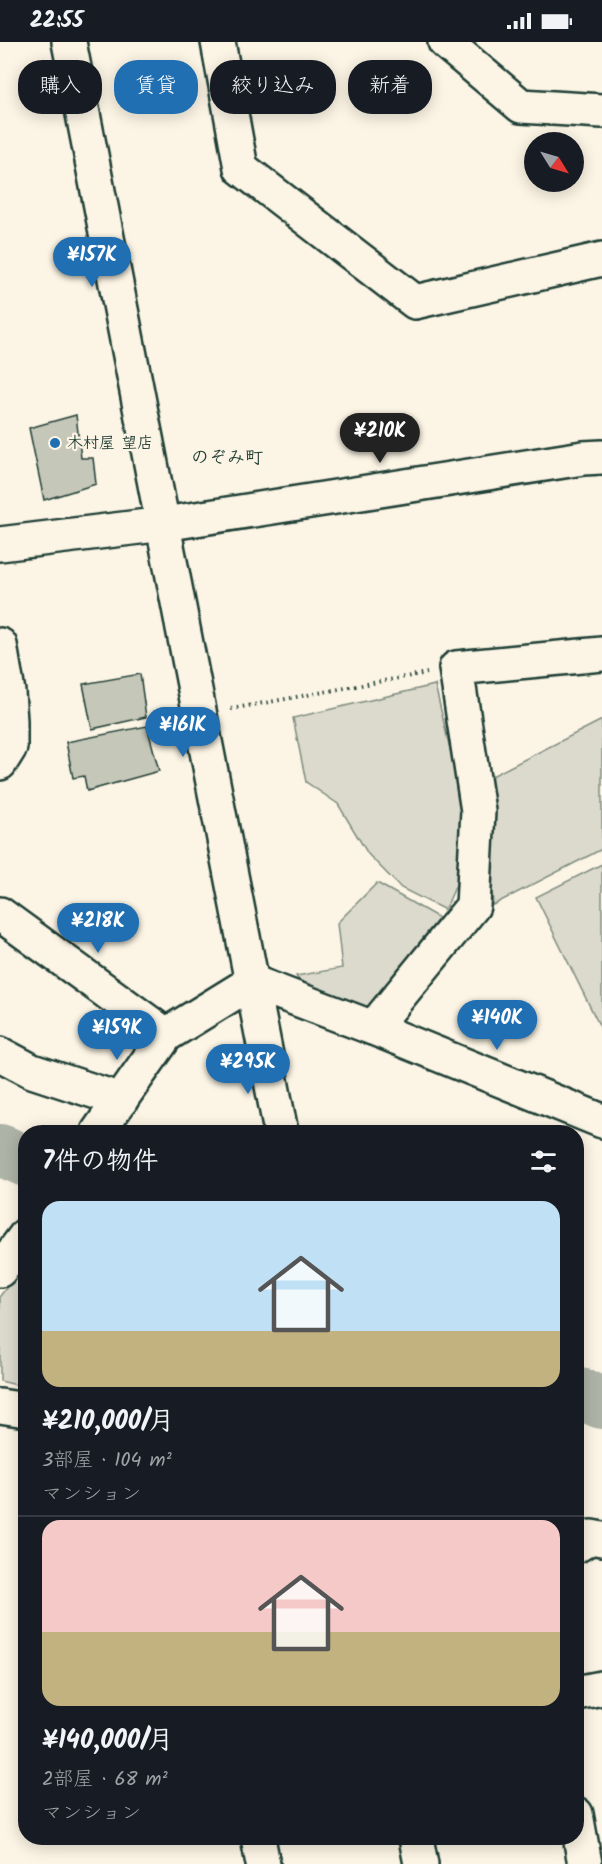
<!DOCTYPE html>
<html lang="ja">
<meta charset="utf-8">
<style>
body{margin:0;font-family:Kalam,"Klee One",sans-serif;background:#20242c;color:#f1f3f6;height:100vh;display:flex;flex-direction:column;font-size:22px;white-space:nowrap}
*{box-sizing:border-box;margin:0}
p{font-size:20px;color:#9ea1a6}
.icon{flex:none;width:33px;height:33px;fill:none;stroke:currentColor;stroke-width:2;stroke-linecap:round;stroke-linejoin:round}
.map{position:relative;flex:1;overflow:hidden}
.drawer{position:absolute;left:18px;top:1083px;width:566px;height:720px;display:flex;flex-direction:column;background:#171b24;border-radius:24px;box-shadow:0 3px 15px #0003}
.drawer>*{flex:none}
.hud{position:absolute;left:18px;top:18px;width:567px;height:54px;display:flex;gap:12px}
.needle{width:39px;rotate:127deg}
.buttons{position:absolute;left:524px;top:90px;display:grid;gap:12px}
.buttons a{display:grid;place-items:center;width:60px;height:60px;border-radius:50%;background:#171b24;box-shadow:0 3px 15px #0003;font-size:30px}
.price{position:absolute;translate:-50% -51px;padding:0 14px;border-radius:21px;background:#1f6fb2;color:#fff;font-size:20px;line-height:39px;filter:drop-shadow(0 2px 3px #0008)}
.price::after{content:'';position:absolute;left:50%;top:36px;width:18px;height:14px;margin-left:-9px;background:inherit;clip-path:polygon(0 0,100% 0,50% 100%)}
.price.current{background:#222;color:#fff}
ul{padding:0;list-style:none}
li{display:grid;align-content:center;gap:12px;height:318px;padding:0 24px}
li+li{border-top:2px solid #363941}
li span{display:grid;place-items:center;height:186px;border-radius:18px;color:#555}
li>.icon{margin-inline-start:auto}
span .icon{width:108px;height:108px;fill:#fffc;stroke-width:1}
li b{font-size:26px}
h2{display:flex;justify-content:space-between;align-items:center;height:72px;padding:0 24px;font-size:26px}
.chip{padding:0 21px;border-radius:24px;background:#171b24;box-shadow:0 3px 15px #0003;font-size:21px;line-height:54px}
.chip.current{background:#1f6fb2;color:#fff}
.status{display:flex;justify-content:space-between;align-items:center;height:42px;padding:0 30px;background:#171b24;direction:ltr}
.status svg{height:16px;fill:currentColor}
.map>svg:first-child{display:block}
.green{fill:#dcdacc;stroke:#7e8c80;stroke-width:1.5}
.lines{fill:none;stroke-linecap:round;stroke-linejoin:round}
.river{stroke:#aeb3a7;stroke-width:52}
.building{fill:#c5c7b9;stroke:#1f3d34;stroke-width:1.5}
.minor-casing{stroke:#1f3d34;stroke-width:38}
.path{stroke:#1f3d34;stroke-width:4;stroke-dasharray:1.5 4.5;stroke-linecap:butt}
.minor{stroke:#fcf5e5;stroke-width:33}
.poi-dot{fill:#1f6fb2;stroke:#fcf5e5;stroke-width:2}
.labels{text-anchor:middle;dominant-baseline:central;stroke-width:4.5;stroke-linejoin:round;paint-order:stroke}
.poi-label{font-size:16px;font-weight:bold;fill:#1f3d34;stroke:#fcf5e5;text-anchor:start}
.neighbourhood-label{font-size:18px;font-weight:bold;fill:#1f3d34;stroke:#fcf5e5}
</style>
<div class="status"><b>22:55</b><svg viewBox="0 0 49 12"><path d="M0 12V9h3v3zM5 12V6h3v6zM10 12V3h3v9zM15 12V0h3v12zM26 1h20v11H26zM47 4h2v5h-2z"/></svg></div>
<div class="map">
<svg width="602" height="1822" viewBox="0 0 602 1822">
<rect width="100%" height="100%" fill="#fcf5e5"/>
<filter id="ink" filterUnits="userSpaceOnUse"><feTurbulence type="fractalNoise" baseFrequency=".0167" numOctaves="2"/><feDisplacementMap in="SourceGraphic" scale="12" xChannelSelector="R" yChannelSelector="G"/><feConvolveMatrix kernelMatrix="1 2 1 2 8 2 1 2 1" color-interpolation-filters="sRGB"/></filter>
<g filter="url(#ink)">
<g class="green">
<path d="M435 643 461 754 458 838 445 868 401 846 368 812 338 762 306 740 293 676Z"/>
<path d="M602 678V807L493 863 484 738Z"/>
<path d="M602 822V989L536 855Z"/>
<path d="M377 841 439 876 362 972 304 945 296 934 342 926 337 881Z"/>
<path d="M20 1228 26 1230 25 1345 0 1339V1254Z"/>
</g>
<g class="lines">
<g class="river">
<path d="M0 1108 26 1119"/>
<path d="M576 1350 602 1361"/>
</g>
</g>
<g class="building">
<path d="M76 373 81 416H93L96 442 44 458 29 386Z"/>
<path d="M140 632 146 675 92 687 83 642Z"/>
<path d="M147 684 159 729 87 749 84 734 73 736 66 700Z"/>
</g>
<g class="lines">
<defs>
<g id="minor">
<path d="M69 0 281 1090"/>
<path d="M218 0 241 126 415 260 602 217"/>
<path d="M445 0 521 64 602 69"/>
<path d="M0 502 164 482 583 416 602 415"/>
<path d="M0 603 8 650 10 679V705L0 721"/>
<path d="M0 872 166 993"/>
<path d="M252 940 373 986 602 1079"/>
<path d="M373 986 473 864 478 769 456 626 602 612"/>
<path d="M0 1012 32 1029 121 1058"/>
<path d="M98 1090 166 993 252 940"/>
<path d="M0 1228 26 1193"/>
<path d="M0 1364 26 1368"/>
<path d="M576 1504 591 1495 602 1497"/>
<path d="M576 1651 602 1646"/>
<path d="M576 1772 585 1822"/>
<path d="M258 1796 263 1822"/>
<path d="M416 1796 421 1822"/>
</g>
</defs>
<use href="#minor" class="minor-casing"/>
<path class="path" d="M231 667 427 631"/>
<use href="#minor" class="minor"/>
</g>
</g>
<circle class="poi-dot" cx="55" cy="401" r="6"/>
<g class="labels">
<g class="poi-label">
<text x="67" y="401">木村屋 望店</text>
</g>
<g class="neighbourhood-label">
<text x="227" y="416">のぞみ町</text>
</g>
</g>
</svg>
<div class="buttons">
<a><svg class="needle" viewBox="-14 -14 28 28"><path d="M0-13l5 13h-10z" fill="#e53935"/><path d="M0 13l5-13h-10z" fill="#9ea1a6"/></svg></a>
</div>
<b class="price" style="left:92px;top:246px">¥157K</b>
<b class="price current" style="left:380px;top:422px">¥210K</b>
<b class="price" style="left:183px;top:716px">¥161K</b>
<b class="price" style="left:98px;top:912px">¥218K</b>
<b class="price" style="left:497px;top:1009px">¥140K</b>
<b class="price" style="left:117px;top:1019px">¥159K</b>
<b class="price" style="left:248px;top:1053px">¥295K</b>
<div class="hud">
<a class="chip">購入</a>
<a class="chip current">賃貸</a>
<a class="chip">絞り込み</a>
<a class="chip">新着</a>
</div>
<section class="drawer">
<h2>7件の物件<svg class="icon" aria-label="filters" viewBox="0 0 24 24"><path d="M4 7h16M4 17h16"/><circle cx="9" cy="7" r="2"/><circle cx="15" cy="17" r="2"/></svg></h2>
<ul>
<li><span style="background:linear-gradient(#bfe0f5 70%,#c2b280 0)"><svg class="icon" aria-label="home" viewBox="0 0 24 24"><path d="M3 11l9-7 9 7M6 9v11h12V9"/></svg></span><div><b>¥210,000/月</b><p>3部屋 · 104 m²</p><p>マンション</p></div></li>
<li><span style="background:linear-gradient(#f6c9c9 60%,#c2b280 0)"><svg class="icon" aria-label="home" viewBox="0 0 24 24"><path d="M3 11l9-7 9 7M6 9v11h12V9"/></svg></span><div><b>¥140,000/月</b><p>2部屋 · 68 m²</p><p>マンション</p></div></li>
</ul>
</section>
</div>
